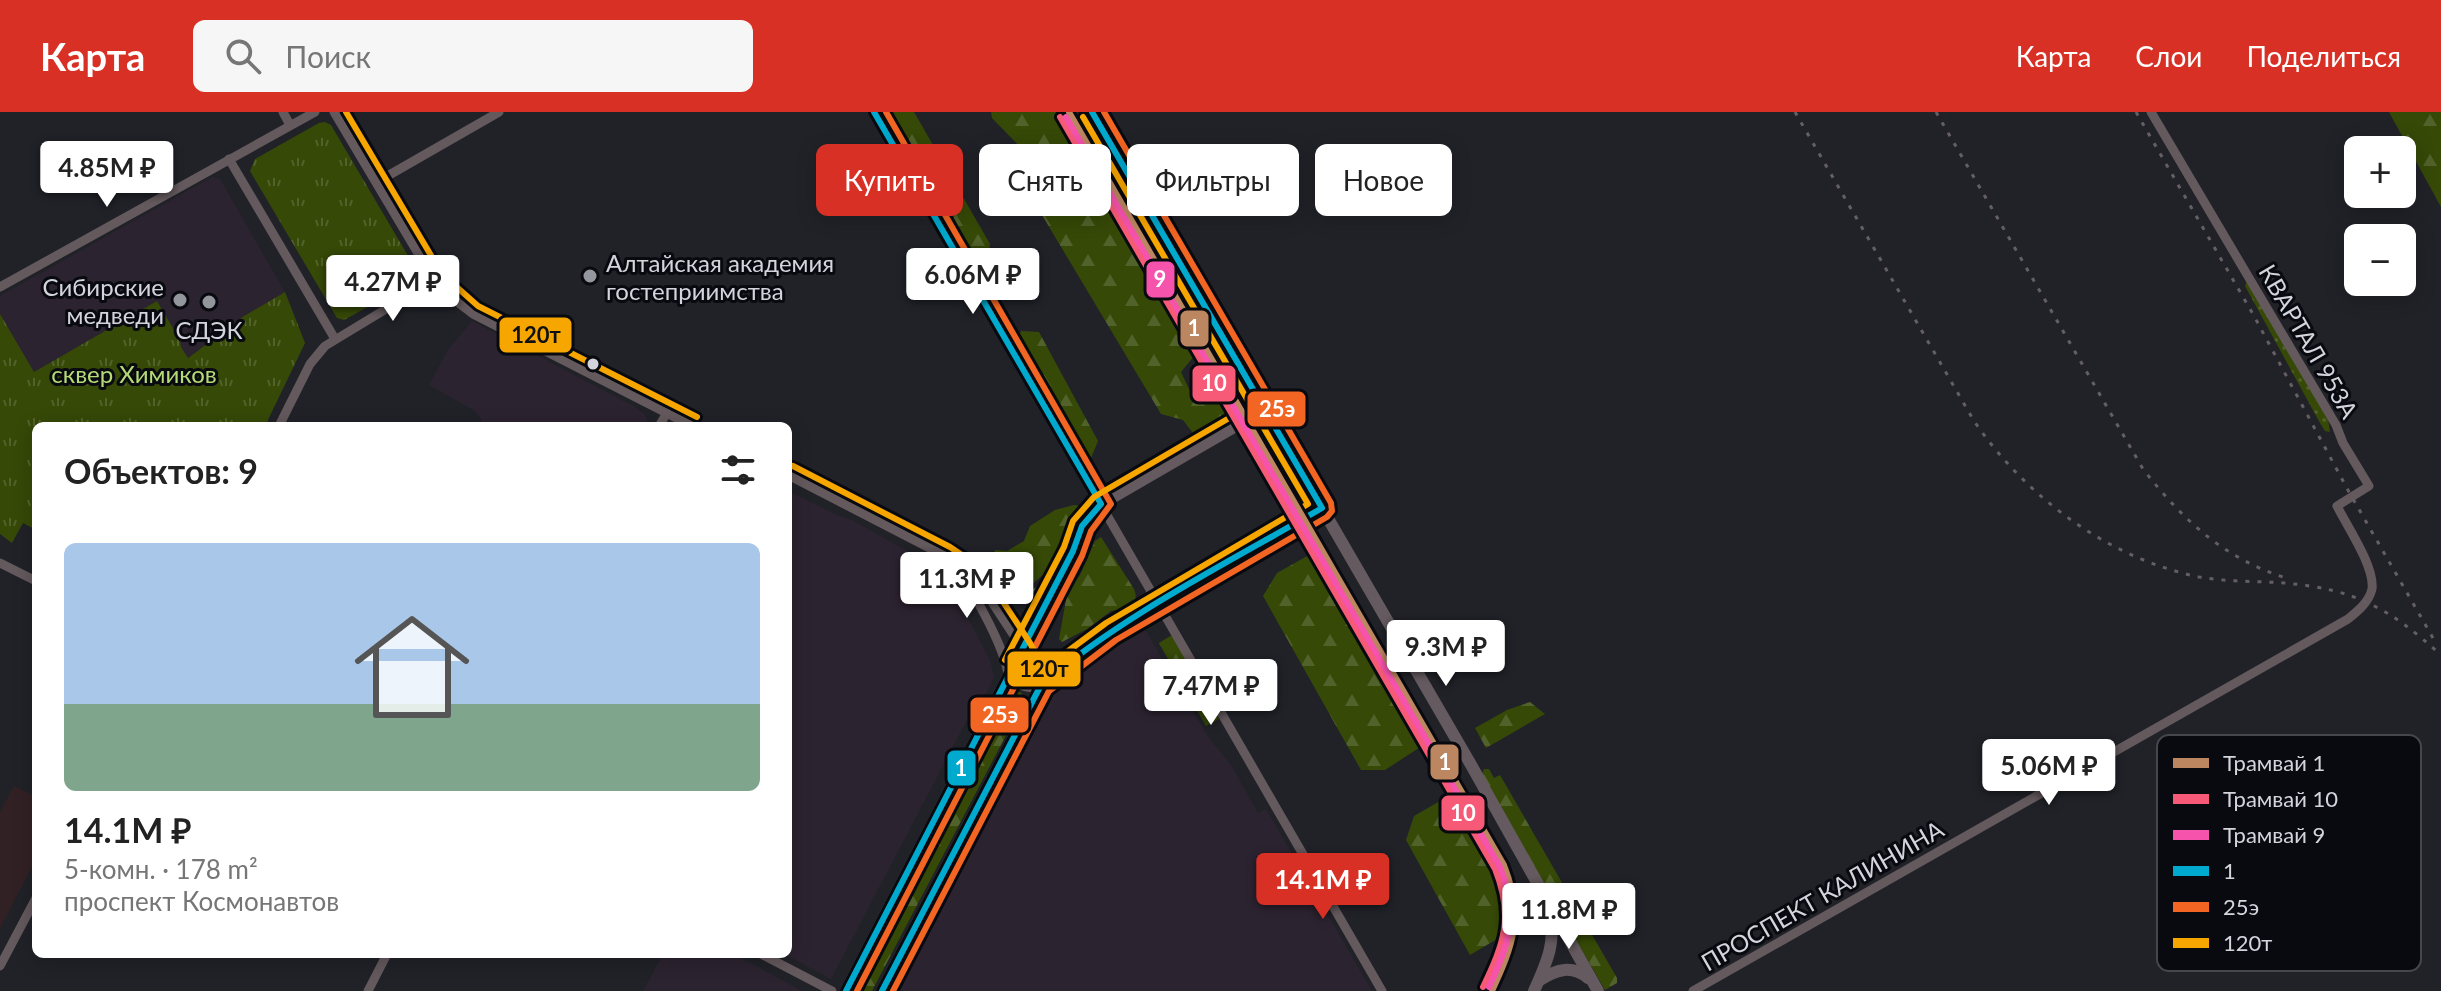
<!DOCTYPE html>
<html lang="ru">
<meta charset="utf-8">
<style>
body{margin:0;font-family:Lato,sans-serif;background:#f6f6f6;color:#222;height:100vh;display:flex;flex-direction:column;font-size:30px;white-space:nowrap}
*{box-sizing:border-box;margin:0}
p{font-size:26px;color:#767676}
.icon{flex:none;width:44px;height:44px;fill:none;stroke:currentColor;stroke-width:2;stroke-linecap:round;stroke-linejoin:round}
.map{position:relative;flex:1;overflow:hidden}
.panel{position:absolute;left:32px;top:310px;width:760px;height:536px;display:flex;flex-direction:column;background:#fff;border-radius:12px;box-shadow:0 4px 20px #0003}
.panel>*{flex:none}
.hud{position:absolute;left:816px;top:32px;width:760px;height:72px;display:flex;gap:16px}
.controls{position:absolute;left:2344px;top:24px;display:grid;gap:16px}
.controls a{display:grid;place-items:center;width:72px;height:72px;border-radius:12px;background:#fff;box-shadow:0 4px 20px #0003;font-size:40px}
.price{position:absolute;translate:-50% -68px;padding:0 18px;border-radius:8px;background:#fff;color:#222;font-size:26px;line-height:52px;filter:drop-shadow(0 2px 4px #0008)}
.price::after{content:'';position:absolute;left:50%;top:48px;width:24px;height:18px;margin-left:-12px;background:inherit;clip-path:polygon(0 0,100% 0,50% 100%)}
.price.selected{background:#d93025;color:#fff}
ul{padding:0;list-style:none}
li{display:grid;align-content:center;gap:16px;height:424px;padding:0 32px}
li+li{border-top:2px solid #e0e0e0}
li span{display:grid;place-items:center;height:248px;border-radius:12px;color:#555}
li>.icon{margin-inline-start:auto}
span .icon{width:144px;height:144px;fill:#fffc;stroke-width:1}
li b{font-size:34px}
h2{display:flex;justify-content:space-between;align-items:center;height:96px;padding:0 32px;font-size:34px}
.pill{padding:0 28px;border-radius:12px;background:#fff;box-shadow:0 4px 20px #0003;font-size:28px;line-height:72px}
.pill.selected{background:#d93025;color:#fff}
header{display:flex;align-items:center;gap:48px;box-sizing:border-box;height:112px;padding:0 40px;background:#d93025;color:#fff}
header strong{font-size:38px}
nav{display:flex;gap:44px;margin-inline-start:auto;font-size:28px}
.search{width:560px;height:72px;background:#f6f6f6;display:flex;align-items:center;gap:20px;box-sizing:border-box;padding:0 28px;border-radius:12px;color:#767676;font-size:30px}
.map>svg:first-child{display:block}
.commercial{fill:#2c2330}
.medical{fill:#322124}
.grass{fill:url(#grass-dots)}
.forest{fill:url(#forest-firs)}
.park{fill:url(#park-tufts)}
.lines{fill:none;stroke-linecap:round;stroke-linejoin:round}
.minor{stroke:#64595d;stroke-width:9}
.major{stroke:#645a5f;stroke-width:12}
.rail{stroke:#655f64;stroke-width:3;stroke-dasharray:4 8;stroke-linecap:butt}
.bus-1-casing{stroke:#090a0f;stroke-width:12}
.bus-2-casing{stroke:#090a0f;stroke-width:12}
.bus-3-casing{stroke:#090a0f;stroke-width:12}
.bus-1{stroke:#00a9ce;stroke-width:6}
.bus-2{stroke:#f26522;stroke-width:6}
.bus-3{stroke:#f7a600;stroke-width:6}
.tram-1-casing{stroke:#090a0f;stroke-width:12}
.tram-2-casing{stroke:#090a0f;stroke-width:12}
.tram-3-casing{stroke:#090a0f;stroke-width:12}
.tram-1{stroke:#bb8660;stroke-width:6}
.tram-2{stroke:#f75a77;stroke-width:6}
.tram-3{stroke:#f653ac;stroke-width:6}
.poi-dot{fill:#94969e;stroke:#090a0f;stroke-width:3}
.bus-dot{fill:#d3d4dd;stroke:#090a0f;stroke-width:3}
.labels{text-anchor:middle;dominant-baseline:central;stroke-width:6;stroke-linejoin:round;paint-order:stroke}
.poi-label{font-size:24px;fill:#d3d4dd;stroke:#090a0f;text-anchor:start}
.street-label{font-size:24px;fill:#d3d4dd;stroke:#090a0f}
.park-label{font-size:24px;fill:#b5db76;stroke:#090a0f}
.key{fill:#090a0f;stroke:#46474d;stroke-width:2}
.key-label{font-size:22px;fill:#d3d4dd}
.line-badge{stroke:#090a0f;stroke-width:3}
.badge-label{font-size:22px;text-anchor:middle;font-weight:bold;fill:#fff}
.pale-badge-label{font-size:22px;text-anchor:middle;font-weight:bold;fill:#111}
</style>
<header>
<strong>Карта</strong>
<div class="search"><svg class="icon" aria-label="search" viewBox="0 0 24 24"><circle cx="10" cy="10" r="6"/><path d="M15 15l6 6"/></svg>Поиск</div>
<nav><a>Карта</a><a>Слои</a><a>Поделиться</a></nav>
</header>
<div class="map">
<svg width="2441" height="879" viewBox="0 0 2441 879">
<defs>
<pattern id="grass-dots" width="8" height="8" patternUnits="userSpaceOnUse" patternTransform="scale(2)"><rect width="8" height="8" fill="#364907"/><path d="M2 2h.1M6 6h.1" fill="none" stroke="#52622b" stroke-width="1.8" stroke-linecap="round"/></pattern>
<pattern id="forest-firs" width="22" height="20" patternUnits="userSpaceOnUse" patternTransform="scale(2)"><rect width="22" height="20" fill="#364907"/><path d="M5 1l3.5 6h-7zM16 11l3.5 6h-7z" fill="#52622b"/></pattern>
<pattern id="park-tufts" width="24" height="20" patternUnits="userSpaceOnUse" patternTransform="scale(2)"><rect width="24" height="20" fill="#364907"/><path d="M3 7l-1-3M5 7V3M7 7l1-3M15 17l-1-3M17 17v-4M19 17l1-3" fill="none" stroke="#52622b"/></pattern>
</defs>
<rect width="100%" height="100%" fill="#202228"/>
<g class="commercial">
<path d="M212 65 220 67 285 180 244 204 187 246 181 235 180 228 157 189 34 260 0 202V184Z"/>
<path d="M472 209 637 296 645 303 647 310 646 314H479L482 308 475 299 429 273 448 238Z"/>
<path d="M788 379 834 402 852 408 937 456 947 467 990 548 994 565 976 601 967 608 831 867 784 842H788Z"/>
<path d="M1140 509 1209 626 1231 653 1258 701 1266 697 1372 879H898L1022 644 1020 632 1037 597 1054 572 1072 555Z"/>
<path d="M663 842H734L802 879H643Z"/>
</g>
<path class="medical" d="M14 674 36 685V747L0 816V700Z"/>
<path class="grass" d="M2247 169 2328 307 2330 320 2325 319 2320 311 2245 174Z"/>
<g class="forest">
<path d="M884 0H914L990 132 988 149 968 145Z"/>
<path d="M991 0H1063L1199 238 1181 260 1195 290 1226 282 1239 303 1196 325 1183 308 1161 302 1033 88 1027 42 992 6Z"/>
<path d="M2389 0H2441V95Z"/>
<path d="M1021 219 1039 220 1098 329 1091 346 1078 340 1016 231Z"/>
<path d="M1074 393 1080 394C1081 414 1050 423 1058 452L1050 463H1043L1032 472H1023L992 456 991 450 995 438 1007 439 1024 429 1030 414 1055 398Z"/>
<path d="M1101 425 1134 477C1137 484 1136 488 1132 495L1111 499 1087 517 1062 530 1059 527 1067 482 1080 463 1095 429Z"/>
<path d="M1318 438 1428 630 1385 658H1361L1263 484 1277 461Z"/>
<path d="M1172 523 1219 607 1206 614 1159 531Z"/>
<path d="M1014 578 1022 581 1023 591 872 879H852L1006 581Z"/>
<path d="M1530 590 1545 602 1486 636 1475 616 1507 598Z"/>
<path d="M1484 657H1489L1494 666 1500 663 1617 866V871L1605 878 1481 664Z"/>
<path d="M1454 681 1503 768 1509 796 1502 824 1470 843 1406 728 1414 704Z"/>
</g>
<g class="park">
<path d="M325 10 331 13 417 159 416 166 411 171 344 208 337 206 250 59 255 47 319 11Z"/>
<path d="M285 180 305 231 265 314H36V418L23 411 12 431 0 422V202L34 260 157 189 180 228 181 235 188 246 244 204Z"/>
</g>
<g class="lines">
<g class="minor">
<path d="M283 0 290 13"/>
<path d="M334 0 434 168 448 183 473 202 692 314"/>
<path d="M874 0 1382 879"/>
<path d="M229 47 335 227"/>
<path d="M377 70 499 0"/>
<path d="M0 175 315 0"/>
<path d="M279 314 310 252 325 234 434 168"/>
<path d="M659 314 667 301"/>
<path d="M788 363 945 444 975 464 1022 536 1041 573C1026 579 1020 573 1008 565 1008 540 965 461 945 444"/>
<path d="M0 451 36 469"/>
<path d="M973 459C990 467 1021 490 1039 479 1046 475 1052 467 1058 462"/>
<path d="M761 842 832 879"/>
<path d="M0 854 36 786"/>
<path d="M368 879 387 842"/>
<path d="M1693 879 2348 507C2358 499 2369 490 2372 477 2375 455 2347 414 2337 394L2369 374 2343 331 2336 313 2151 0"/>
</g>
<g class="major">
<path d="M1092 0 1470 651 1598 879"/>
<path d="M1540 868C1557 857 1572 853 1588 866"/>
<path d="M846 879 1073 439 1082 414 1101 392 1265 297"/>
<path d="M882 879 1041 573 1068 550 1111 520 1322 396"/>
<path d="M1534 879C1546 852 1558 828 1548 799"/>
</g>
<g class="rail">
<path d="M1795 0 1974 309C2027 386 2108 446 2199 465 2227 470 2256 469 2284 471 2355 477 2389 496 2441 543"/>
<path d="M1936 0 2143 357C2183 408 2223 446 2286 466"/>
<path d="M2136 0 2254 204 2349 380 2433 526"/>
</g>
<defs>
<g id="bus-1">
<path d="M846 879 1073 439 1082 414 1101 392 874 0"/>
<path d="M882 879 1041 573C1124 502 1228 451 1322 396L1092 0"/>
</g>
<g id="bus-2">
<path d="M857 879 1082 444 1091 419 1111 392 886 0"/>
<path d="M893 879 1049 579 1116 528 1327 405 1332 399 1331 391 1104 0"/>
</g>
<g id="bus-3">
<path d="M346 0 442 162 478 194 697 305"/>
<path d="M793 354 950 435 981 456 1030 531 1044 557 1106 511 1308 392 1083 5"/>
<path d="M1005 548 1064 435 1073 409 1094 385 1260 288"/>
</g>
</defs>
<use href="#bus-1" class="bus-1-casing"/>
<use href="#bus-2" class="bus-2-casing"/>
<use href="#bus-3" class="bus-3-casing"/>
<use href="#bus-1" class="bus-1"/>
<use href="#bus-2" class="bus-2"/>
<use href="#bus-3" class="bus-3"/>
<defs>
<path id="tram-1" d="M1069 0 1504 753C1524 803 1514 832 1492 879"/>
<path id="tram-2" d="M1060 5 1495 757C1514 805 1504 831 1483 875"/>
<path id="tram-3" d="M1066 5 1500 755C1519 803 1510 830 1489 875"/>
</defs>
<use href="#tram-1" class="tram-1-casing"/>
<use href="#tram-2" class="tram-2-casing"/>
<use href="#tram-3" class="tram-3-casing"/>
<use href="#tram-1" class="tram-1"/>
<use href="#tram-2" class="tram-2"/>
<use href="#tram-3" class="tram-3"/>
</g>
<g class="poi-dot">
<circle cx="590" cy="164" r="8"/>
<circle cx="180" cy="188" r="8"/>
<circle cx="209" cy="190" r="8"/>
</g>
<circle class="bus-dot" cx="593" cy="252" r="7"/>
<g class="labels">
<g class="poi-label">
<text x="606" y="150">Алтайская академия<tspan x="606" dy="28">гостеприимства</tspan></text>
<text x="164" y="174" text-anchor="end">Сибирские<tspan x="164" dy="28">медведи</tspan></text>
<text x="209" y="217" text-anchor="middle">СДЭК</text>
</g>
<g class="street-label">
<text transform="translate(2309 229) rotate(60)">КВАРТАЛ 953А</text>
<text transform="translate(1822 783) rotate(-30)">ПРОСПЕКТ КАЛИНИНА</text>
</g>
<g class="park-label">
<text x="134" y="261">сквер Химиков</text>
</g>
</g>
<rect x="2157" y="623" width="264" height="236" rx="12" class="key"/>
<rect x="2173" y="646" width="36" height="10" fill="#bb8660"/>
<rect x="2173" y="682" width="36" height="10" fill="#f75a77"/>
<rect x="2173" y="718" width="36" height="10" fill="#f653ac"/>
<rect x="2173" y="754" width="36" height="10" fill="#00a9ce"/>
<rect x="2173" y="790" width="36" height="10" fill="#f26522"/>
<rect x="2173" y="826" width="36" height="10" fill="#f7a600"/>
<g class="key-label">
<text x="2223" y="659">Трамвай 1</text>
<text x="2223" y="695">Трамвай 10</text>
<text x="2223" y="731">Трамвай 9</text>
<text x="2223" y="767">1</text>
<text x="2223" y="803">25э</text>
<text x="2223" y="839">120т</text>
</g>
<g class="line-badge">
<rect x="1145" y="148" width="31" height="39" rx="8" fill="#f653ac"/>
<rect x="1179" y="197" width="31" height="39" rx="8" fill="#bb8660"/>
<rect x="498" y="204" width="75" height="38" rx="8" fill="#f7a600"/>
<rect x="1191" y="252" width="46" height="39" rx="8" fill="#f75a77"/>
<rect x="1246" y="278" width="61" height="38" rx="8" fill="#f26522"/>
<rect x="1006" y="538" width="76" height="38" rx="8" fill="#f7a600"/>
<rect x="969" y="584" width="61" height="38" rx="8" fill="#f26522"/>
<rect x="1429" y="631" width="31" height="38" rx="8" fill="#bb8660"/>
<rect x="946" y="637" width="31" height="38" rx="8" fill="#00a9ce"/>
<rect x="1440" y="682" width="46" height="38" rx="8" fill="#f75a77"/>
</g>
<g class="badge-label">
<text x="1160" y="175">9</text>
<text x="1194" y="224">1</text>
<text x="1214" y="279">10</text>
<text x="1277" y="305">25э</text>
<text x="1000" y="611">25э</text>
<text x="1445" y="658">1</text>
<text x="961" y="664">1</text>
<text x="1463" y="709">10</text>
</g>
<g class="pale-badge-label">
<text x="536" y="231">120т</text>
<text x="1044" y="565">120т</text>
</g>
</svg>
<div class="controls">
<a>+</a>
<a>−</a>
</div>
<b class="price" style="left:107px;top:97px">4.85M ₽</b>
<b class="price" style="left:973px;top:204px">6.06M ₽</b>
<b class="price" style="left:393px;top:211px">4.27M ₽</b>
<b class="price" style="left:967px;top:508px">11.3M ₽</b>
<b class="price" style="left:1446px;top:576px">9.3M ₽</b>
<b class="price" style="left:1211px;top:615px">7.47M ₽</b>
<b class="price" style="left:2049px;top:695px">5.06M ₽</b>
<b class="price selected" style="left:1323px;top:809px">14.1M ₽</b>
<b class="price" style="left:1569px;top:839px">11.8M ₽</b>
<div class="hud">
<a class="pill selected">Купить</a>
<a class="pill">Снять</a>
<a class="pill">Фильтры</a>
<a class="pill">Новое</a>
</div>
<section class="panel">
<h2>Объектов: 9<svg class="icon" aria-label="filters" viewBox="0 0 24 24"><path d="M4 7h16M4 17h16"/><circle cx="9" cy="7" r="2"/><circle cx="15" cy="17" r="2"/></svg></h2>
<ul>
<li><span style="background:linear-gradient(#a9c7e8 65%,#7fa58c 0)"><svg class="icon" aria-label="home" viewBox="0 0 24 24"><path d="M3 11l9-7 9 7M6 9v11h12V9"/></svg></span><div><b>14.1M ₽</b><p>5-комн. · 178 m²</p><p>проспект Космонавтов</p></div></li>
</ul>
</section>
</div>
